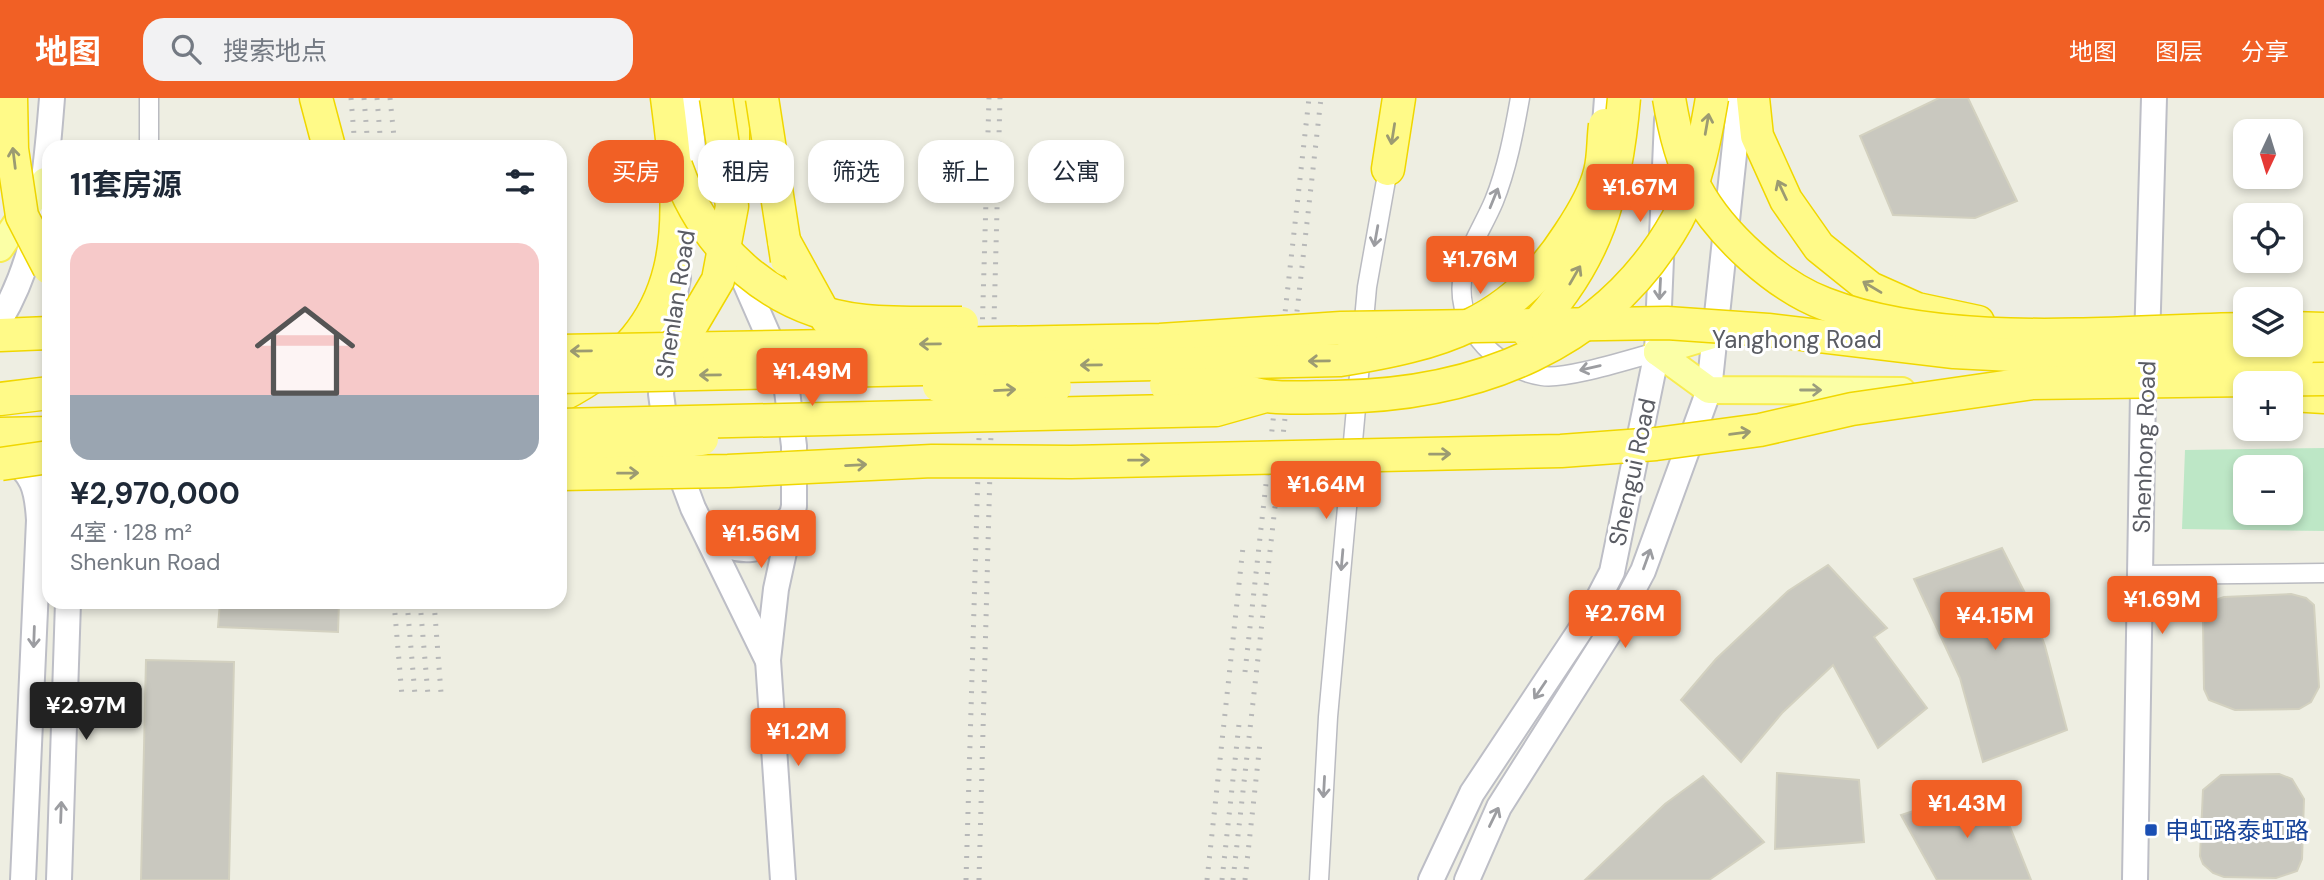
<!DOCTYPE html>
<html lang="zh">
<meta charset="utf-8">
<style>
body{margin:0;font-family:"DM Sans","Noto Sans SC",sans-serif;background:#f2f2f3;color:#1f2937;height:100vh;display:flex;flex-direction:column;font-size:26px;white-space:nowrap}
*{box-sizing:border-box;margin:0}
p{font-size:23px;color:#747a83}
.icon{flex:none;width:38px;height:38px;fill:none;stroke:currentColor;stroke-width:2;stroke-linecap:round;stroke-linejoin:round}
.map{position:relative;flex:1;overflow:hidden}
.panel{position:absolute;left:42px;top:42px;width:525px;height:469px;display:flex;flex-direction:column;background:#fff;border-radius:21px;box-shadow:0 4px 10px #0003}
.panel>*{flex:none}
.guide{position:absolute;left:588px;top:42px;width:665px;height:63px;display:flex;gap:14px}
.needle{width:46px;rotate:184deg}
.tools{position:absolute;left:2233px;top:21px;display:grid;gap:14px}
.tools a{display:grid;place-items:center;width:70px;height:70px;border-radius:14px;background:#fff;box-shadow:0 4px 10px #0003;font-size:35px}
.price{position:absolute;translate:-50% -60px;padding:0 16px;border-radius:7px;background:#f16025;color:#fff;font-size:23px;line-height:46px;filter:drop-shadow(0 2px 4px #0008)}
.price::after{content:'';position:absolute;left:50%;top:42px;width:21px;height:16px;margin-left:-10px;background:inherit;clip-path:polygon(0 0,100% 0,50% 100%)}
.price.active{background:#222;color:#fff}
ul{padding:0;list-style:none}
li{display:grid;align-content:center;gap:14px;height:371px;padding:0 28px}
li+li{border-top:2px solid #e0e1e3}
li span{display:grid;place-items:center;height:217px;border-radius:21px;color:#555}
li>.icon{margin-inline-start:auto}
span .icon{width:126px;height:126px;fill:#fffc;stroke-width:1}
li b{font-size:30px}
h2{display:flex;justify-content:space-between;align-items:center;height:84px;padding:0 28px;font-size:30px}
.tag{padding:0 24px;border-radius:21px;background:#fff;box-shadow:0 4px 10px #0003;font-size:24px;line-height:63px}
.tag.active{background:#f16025;color:#fff}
header{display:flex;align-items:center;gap:42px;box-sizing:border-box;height:98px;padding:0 35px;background:#f16025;color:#fff}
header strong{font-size:33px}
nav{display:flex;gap:38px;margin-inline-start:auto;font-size:24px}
.search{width:490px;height:63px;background:#f2f2f3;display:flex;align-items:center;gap:18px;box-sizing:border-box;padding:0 24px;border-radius:21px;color:#747a83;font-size:26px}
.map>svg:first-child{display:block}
.green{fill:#bde7c6;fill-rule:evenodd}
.building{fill:#c9c8bf;stroke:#d3d1c0;stroke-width:2}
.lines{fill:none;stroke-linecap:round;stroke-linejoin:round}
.street-casing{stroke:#babbc1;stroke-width:21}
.secondary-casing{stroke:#bdbec6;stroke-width:28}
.primary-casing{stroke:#f8ec51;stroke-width:30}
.highway-casing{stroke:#f0d700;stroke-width:35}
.street{stroke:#fff;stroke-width:18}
.secondary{stroke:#fff;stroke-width:24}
.primary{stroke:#fbffa6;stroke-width:26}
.highway{stroke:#fffa88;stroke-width:32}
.rail{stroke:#b7b8b8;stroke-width:5;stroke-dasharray:2 9;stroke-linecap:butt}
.highway-bridge-casing{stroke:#f0d700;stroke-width:35;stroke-linecap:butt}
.highway-bridge{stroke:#fffa88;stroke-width:32}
.oneway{stroke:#9c9b72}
.oneway2{stroke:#9c9da1}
.oneway3{stroke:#9a9d7e}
.transit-dot{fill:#1a4fb4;stroke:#fff;stroke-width:2.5}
.labels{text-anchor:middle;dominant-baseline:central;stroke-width:6;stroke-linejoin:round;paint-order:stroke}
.street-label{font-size:24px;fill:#5a5c63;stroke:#fff}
.transit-label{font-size:24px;fill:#164399;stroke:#fff;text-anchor:start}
</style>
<header>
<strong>地图</strong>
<div class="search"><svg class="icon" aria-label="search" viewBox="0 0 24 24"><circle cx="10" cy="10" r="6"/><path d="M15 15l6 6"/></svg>搜索地点</div>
<nav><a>地图</a><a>图层</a><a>分享</a></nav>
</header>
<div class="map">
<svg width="2324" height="782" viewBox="0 0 2324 782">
<rect width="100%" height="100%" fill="#eeeee2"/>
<path class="green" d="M2324 350V433L2182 431 2185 352ZM2245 369H2291V415H2245Z"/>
<g class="building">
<path d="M1939 0H1968L2017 103 1975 120 1893 117 1860 38Z"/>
<path d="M2002 450 2028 501 2045 548 2067 632 1983 664 1960 580 1914 481Z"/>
<path d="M1828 467 1887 530 1874 539 1927 610 1878 650 1833 567 1782 615 1741 664 1681 602 1716 561 1788 493Z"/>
<path d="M2291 496 2306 500 2314 507 2319 589 2311 604 2299 611 2235 612 2209 602 2204 591 2203 523 2212 503 2224 499Z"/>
<path d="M220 504H339L338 534 218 529Z"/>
<path d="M146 562 234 564 229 782H141Z"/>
<path d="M1777 675 1859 682 1864 744 1775 751Z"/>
<path d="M2279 676 2292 681 2304 701 2302 761 2297 773 2276 780 2224 779 2213 775 2203 766 2200 758 2203 692 2221 677Z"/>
<path d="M1703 678 1764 744 1709 782H1585L1665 706Z"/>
<path d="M1986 689 2010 729 2031 782H1937L1901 717Z"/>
</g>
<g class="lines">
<defs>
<g id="street">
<path d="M1520 0C1514 34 1507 71 1494 103 1484 127 1470 146 1464 171 1451 223 1491 270 1542 278 1566 282 1630 261 1657 254"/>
<path d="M149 49V0"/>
<path d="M2140 477 2324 475"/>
<path d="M1319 782 1328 619 1367 189 1388 71"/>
</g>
<g id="secondary">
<path d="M688 0 696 81 692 107"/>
<path d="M1605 27 1607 0"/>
<path d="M737 166 772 246 787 293 794 348V408L776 491 768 562 783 782"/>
<path d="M678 180 667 236 661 296 667 340 693 410 767 561"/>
<path d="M0 222C40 156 46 75 52 0"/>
<path d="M6 356C33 376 37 389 39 422L23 782"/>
<path d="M708 435C735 460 773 457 788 421"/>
<path d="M59 782 68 504"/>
<path d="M1431 782 1472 695 1587 522 1612 474 1657 254 1667 22"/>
<path d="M1467 782 1499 709 1613 529 1643 473 1709 292 1740 0"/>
<path d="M2135 782 2143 294 2147 245 2154 0"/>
</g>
<g id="primary">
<path d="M0 150 45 83"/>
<path d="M1657 254 1709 292 1902 293"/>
<path d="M1657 254 1716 236H1729"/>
</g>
<g id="highway">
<path d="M316 0 329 49"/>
<path d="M733 0V51"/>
<path d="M1753 0 1757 38 1786 102 1819 149 1870 190 1917 211 1978 224"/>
<path d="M1388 71 1399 0"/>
<path d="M2291 230 2324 231"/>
<path d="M0 237 49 235"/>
<path d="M2298 258 2324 257"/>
<path d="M2291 297 2324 299"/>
<path d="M560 298C693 230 684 129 667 0"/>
<path d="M0 301 49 295"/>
<path d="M0 336 49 335"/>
</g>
</defs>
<use href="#street" class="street-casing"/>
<use href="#secondary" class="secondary-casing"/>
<use href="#primary" class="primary-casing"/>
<use href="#highway" class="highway-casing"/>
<use href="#street" class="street"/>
<use href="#secondary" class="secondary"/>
<use href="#primary" class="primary"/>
<use href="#highway" class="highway"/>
<g class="rail">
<path d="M351 0 355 49"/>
<path d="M364 0 368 49"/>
<path d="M377 0 381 49"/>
<path d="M390 0 395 49"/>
<path d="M394 504 402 598"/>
<path d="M407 504 415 597"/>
<path d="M420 504 428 597"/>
<path d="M434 504 441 595"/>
<path d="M1245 574 1309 0"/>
<path d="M966 782 989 0"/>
<path d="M979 782 1000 0"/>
<path d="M1207 782 1243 449"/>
<path d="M1222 782 1239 626"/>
<path d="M1233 782 1321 0"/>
<path d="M1245 782 1260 645"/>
</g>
<defs>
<g id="highway-bridge">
<path d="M11 0 12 51 22 118 49 170"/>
<path d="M762 0 787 162"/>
<path d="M1669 0C1674 31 1682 63 1696 91 1720 136 1777 188 1825 206 1947 253 2115 233 2245 231"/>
<path d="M676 68C705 152 774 214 865 223 897 226 930 225 962 225"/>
<path d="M784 143 827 221 864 255"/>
<path d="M1529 235C1597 164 1616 96 1624 0"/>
<path d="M560 253 1160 242 1341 230 1667 225 1768 232 1954 254 2032 258H2298"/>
<path d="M660 259 685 238 718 182 732 108 716 0"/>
<path d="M560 279 1340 262C1440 246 1511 227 1569 136 1581 118 1595 95 1600 74 1604 59 1603 42 1605 27"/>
<path d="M1166 287C1184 287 1203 285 1220 287 1235 290 1251 296 1266 298 1288 301 1313 299 1335 299 1475 297 1606 249 1677 122 1697 85 1705 41 1712 0"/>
<path d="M939 288 987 293 1055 289"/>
<path d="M560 327 1216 312 1262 299"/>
<path d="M560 349H640L702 341"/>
<path d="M1 366 49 359"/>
<path d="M560 376 728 373 932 363 1071 364 1561 353 1656 346 1760 332 1852 311 2032 285 2324 281"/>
</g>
</defs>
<use href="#highway-bridge" class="highway-bridge-casing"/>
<use href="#highway-bridge" class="highway-bridge"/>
</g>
<defs><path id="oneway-shaft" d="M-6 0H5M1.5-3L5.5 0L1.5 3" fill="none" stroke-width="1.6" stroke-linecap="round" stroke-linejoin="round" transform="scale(1.75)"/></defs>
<g class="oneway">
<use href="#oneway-shaft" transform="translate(1707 26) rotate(-80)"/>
<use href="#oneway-shaft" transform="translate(1393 36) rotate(99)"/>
<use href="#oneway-shaft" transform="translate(14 60) rotate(-97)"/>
<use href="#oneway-shaft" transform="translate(1782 92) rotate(-115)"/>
<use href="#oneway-shaft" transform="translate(1575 177) rotate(-60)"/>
<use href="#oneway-shaft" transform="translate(1872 189) rotate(-149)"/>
<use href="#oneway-shaft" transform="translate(930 246) rotate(179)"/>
<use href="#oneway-shaft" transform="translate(581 253) rotate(179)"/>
<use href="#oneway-shaft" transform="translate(1319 263) rotate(179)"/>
<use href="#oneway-shaft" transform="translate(1091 267) rotate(179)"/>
<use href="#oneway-shaft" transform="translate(710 277) rotate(179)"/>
<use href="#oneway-shaft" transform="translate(1005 292) rotate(-3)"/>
<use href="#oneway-shaft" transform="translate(1740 335) rotate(-8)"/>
<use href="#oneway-shaft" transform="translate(1440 356) rotate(-1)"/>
<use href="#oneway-shaft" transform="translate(1139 362) rotate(-1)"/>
<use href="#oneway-shaft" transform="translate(856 367) rotate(-3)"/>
<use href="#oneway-shaft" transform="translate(628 375) rotate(-1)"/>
</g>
<g class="oneway2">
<use href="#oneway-shaft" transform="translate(1494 100) rotate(-68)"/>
<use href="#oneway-shaft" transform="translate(1376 138) rotate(100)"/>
<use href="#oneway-shaft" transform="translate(1660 191) rotate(93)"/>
<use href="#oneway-shaft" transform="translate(1590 270) rotate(167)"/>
<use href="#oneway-shaft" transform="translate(1647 461) rotate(-70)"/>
<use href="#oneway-shaft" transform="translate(1342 462) rotate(95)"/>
<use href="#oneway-shaft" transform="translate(34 539) rotate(92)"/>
<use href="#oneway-shaft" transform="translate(1540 592) rotate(124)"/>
<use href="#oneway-shaft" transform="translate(1324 689) rotate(93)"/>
<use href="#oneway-shaft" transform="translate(61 714) rotate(-88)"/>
<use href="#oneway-shaft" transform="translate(1494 719) rotate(-64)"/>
</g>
<use class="oneway3" href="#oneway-shaft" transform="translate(1811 292)"/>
<rect class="transit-dot" x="2144" y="725" width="14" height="14" rx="3.5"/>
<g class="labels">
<g class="street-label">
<text transform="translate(675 206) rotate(-81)">Shenlan Road</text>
<text x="1797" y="241">Yanghong Road</text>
<text transform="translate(2144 349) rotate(-88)">Shenhong Road</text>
<text transform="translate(1632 374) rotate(-78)">Shengui Road</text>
</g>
<g class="transit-label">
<text x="2165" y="732">申虹路泰虹路</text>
</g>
</g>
</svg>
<div class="tools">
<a><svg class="needle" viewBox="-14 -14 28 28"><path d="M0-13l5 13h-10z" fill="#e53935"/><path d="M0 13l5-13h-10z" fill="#747a83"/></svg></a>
<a><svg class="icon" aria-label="locate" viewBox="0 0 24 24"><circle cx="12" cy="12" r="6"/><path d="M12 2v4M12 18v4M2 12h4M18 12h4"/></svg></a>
<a><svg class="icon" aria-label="layers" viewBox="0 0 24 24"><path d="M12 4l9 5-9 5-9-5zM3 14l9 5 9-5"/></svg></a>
<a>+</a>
<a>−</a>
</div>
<b class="price" style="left:1640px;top:126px">¥1.67M</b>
<b class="price" style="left:1480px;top:198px">¥1.76M</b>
<b class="price" style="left:812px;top:310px">¥1.49M</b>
<b class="price" style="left:1326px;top:423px">¥1.64M</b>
<b class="price" style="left:761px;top:472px">¥1.56M</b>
<b class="price" style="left:2162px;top:538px">¥1.69M</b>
<b class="price" style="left:1625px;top:552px">¥2.76M</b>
<b class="price" style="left:1995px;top:554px">¥4.15M</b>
<b class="price active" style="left:86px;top:644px">¥2.97M</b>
<b class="price" style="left:798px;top:670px">¥1.2M</b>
<b class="price" style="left:1967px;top:742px">¥1.43M</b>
<div class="guide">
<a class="tag active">买房</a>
<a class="tag">租房</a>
<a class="tag">筛选</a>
<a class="tag">新上</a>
<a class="tag">公寓</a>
</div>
<section class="panel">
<h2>11套房源<svg class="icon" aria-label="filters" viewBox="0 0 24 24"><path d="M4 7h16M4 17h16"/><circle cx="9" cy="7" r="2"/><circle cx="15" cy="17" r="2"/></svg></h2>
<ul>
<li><span style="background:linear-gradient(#f6c9c9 70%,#9aa5b1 0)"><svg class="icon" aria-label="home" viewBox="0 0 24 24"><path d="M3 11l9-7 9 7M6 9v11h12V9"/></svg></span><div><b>¥2,970,000</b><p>4室 · 128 m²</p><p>Shenkun Road</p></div></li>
</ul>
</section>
</div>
